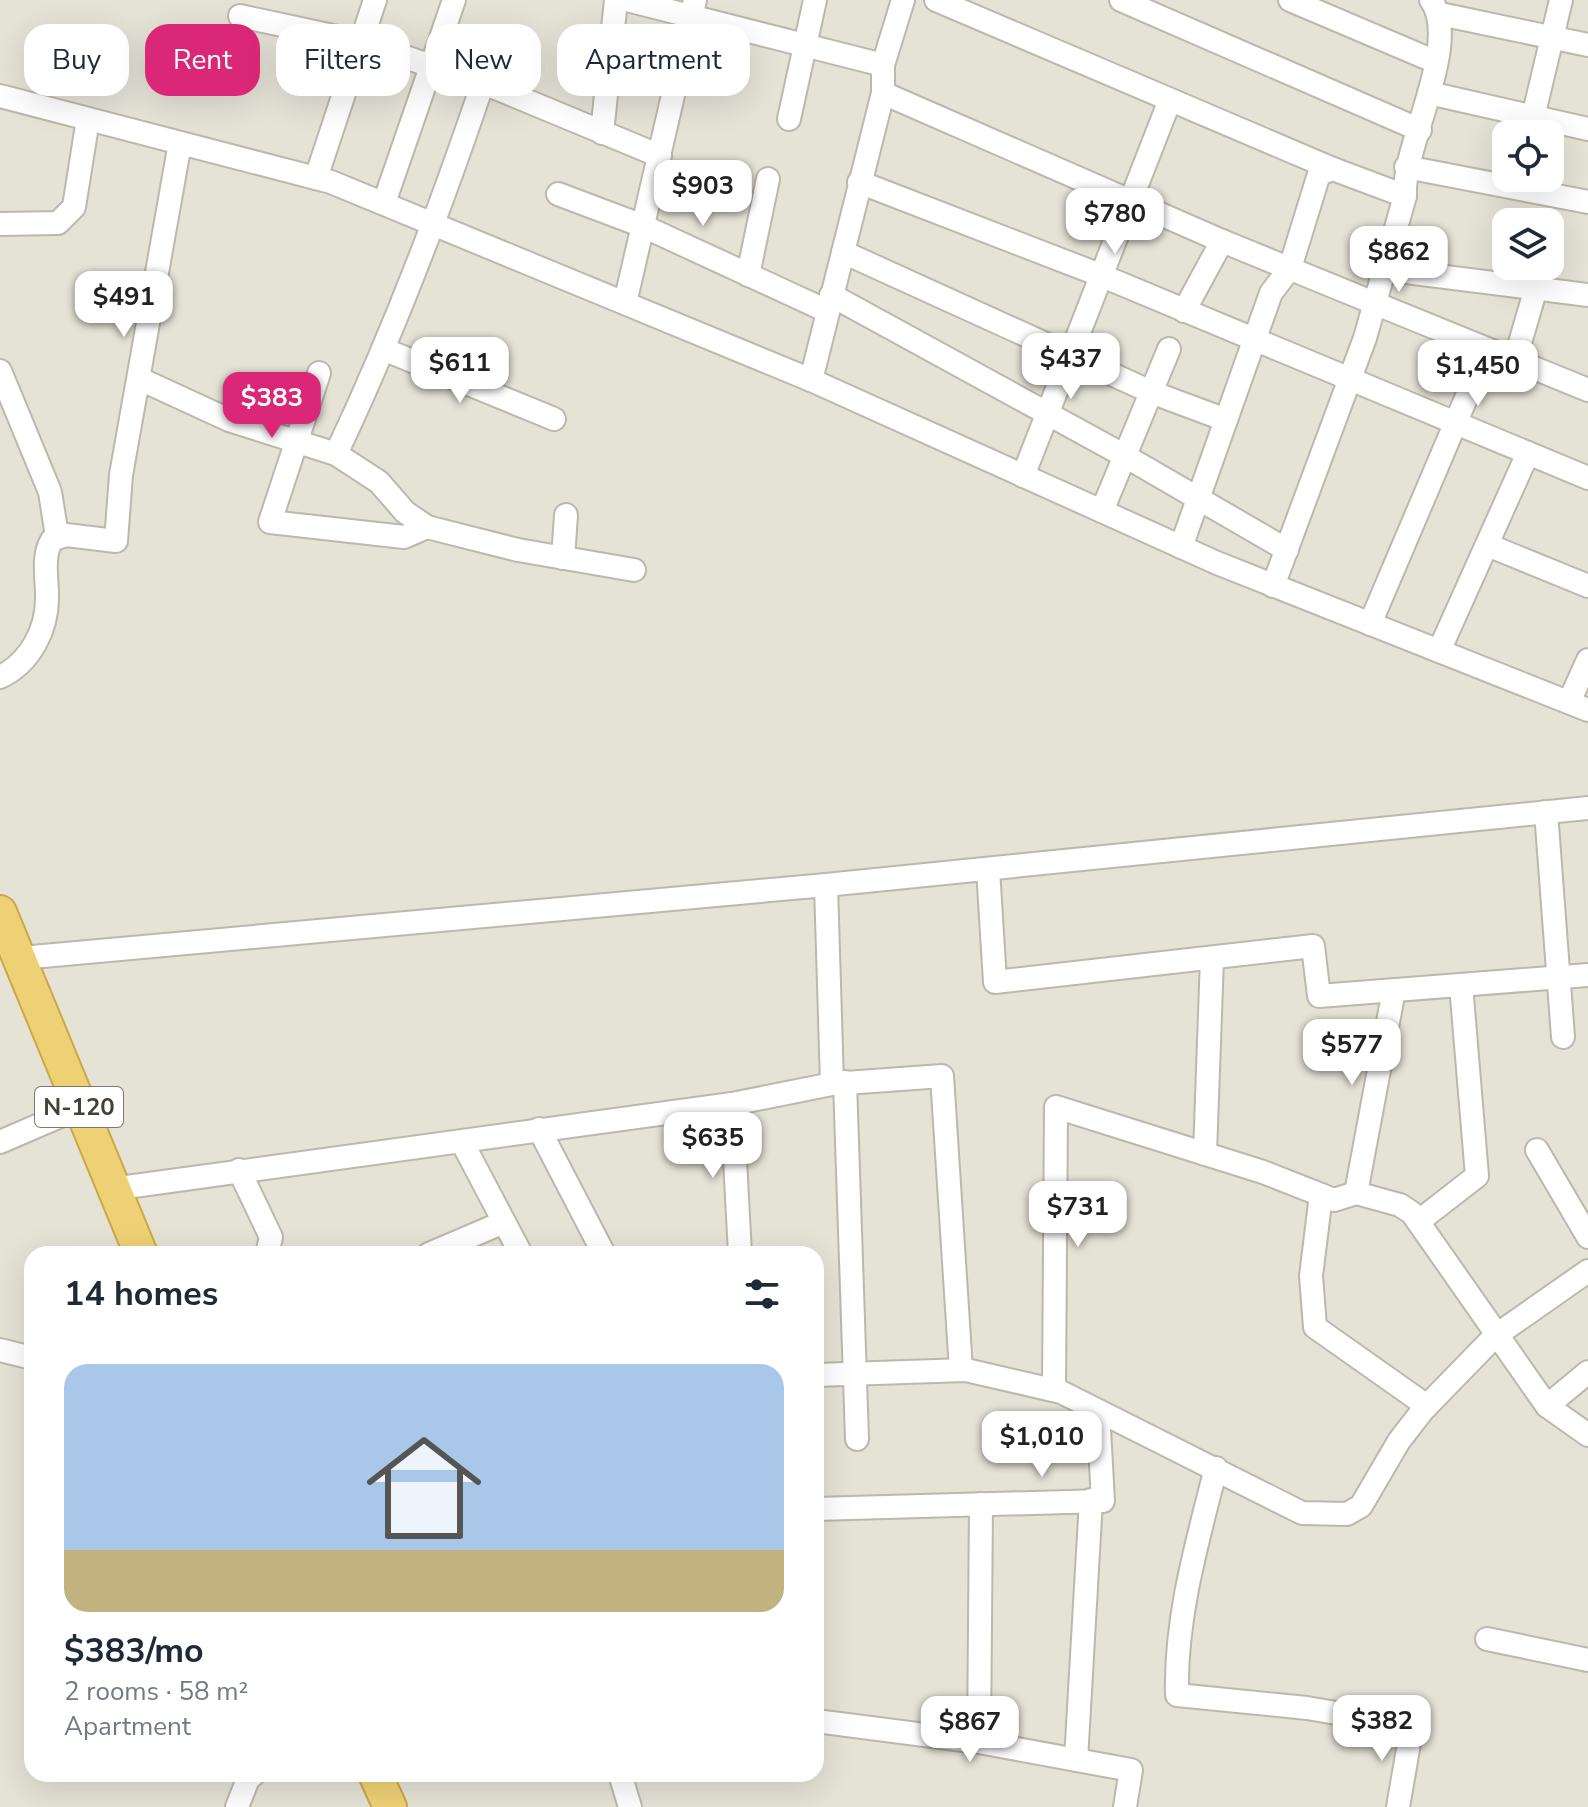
<!DOCTYPE html>
<meta charset="utf-8">
<style>
body{margin:0;font-family:"Nunito Sans",sans-serif;background:#f6f6f7;color:#1f2937;height:100vh;display:flex;flex-direction:column;font-size:30px;white-space:nowrap}
*{box-sizing:border-box;margin:0}
p{font-size:26px;color:#747a83}
.icon{flex:none;width:44px;height:44px;fill:none;stroke:currentColor;stroke-width:2;stroke-linecap:round;stroke-linejoin:round}
.map{position:relative;flex:1;overflow:hidden}
.panel{position:absolute;left:24px;top:1246px;width:800px;height:536px;display:flex;flex-direction:column;background:#fff;border-radius:24px;box-shadow:0 8px 32px #0002}
.panel>*{flex:none}
.banner{position:absolute;left:24px;top:24px;width:800px;height:72px;display:flex;gap:16px}
.fabs{position:absolute;left:1492px;top:120px;display:grid;gap:16px}
.fabs a{display:grid;place-items:center;width:72px;height:72px;border-radius:16px;background:#fff;box-shadow:0 8px 32px #0002;font-size:40px}
.price{position:absolute;translate:-50% -68px;padding:0 18px;border-radius:16px;background:#fff;color:#222;font-size:26px;line-height:52px;filter:drop-shadow(0 2px 4px #0008)}
.price::after{content:'';position:absolute;left:50%;top:48px;width:24px;height:18px;margin-left:-12px;background:inherit;clip-path:polygon(0 0,100% 0,50% 100%)}
.price.on{background:#db2777;color:#fff}
ul{padding:0;list-style:none}
li{display:grid;align-content:center;gap:16px;height:424px;padding:0 40px}
li+li{border-top:2px solid #e0e1e3}
li span{display:grid;place-items:center;height:248px;border-radius:24px;color:#555}
li>.icon{margin-inline-start:auto}
span .icon{width:144px;height:144px;fill:#fffc;stroke-width:1}
li b{font-size:34px}
h2{display:flex;justify-content:space-between;align-items:center;height:96px;padding:0 40px;font-size:34px}
.tag{padding:0 28px;border-radius:24px;background:#fff;box-shadow:0 8px 32px #0002;font-size:28px;line-height:72px}
.tag.on{background:#db2777;color:#fff}
.map>svg:first-child{display:block}
.residential{fill:#e5e2d6;fill-rule:evenodd}
.lines{fill:none;stroke-linecap:round;stroke-linejoin:round}
.minor-casing{stroke:#bcb8ab;stroke-width:26}
.highway-casing{stroke:#cda746;stroke-width:36}
.minor{stroke:#fff;stroke-width:22}
.highway{stroke:#efd175;stroke-width:32}
.labels{text-anchor:middle;dominant-baseline:central;stroke-width:8;stroke-linejoin:round;paint-order:stroke}
.shield{fill:#fff;stroke:#7c7973;stroke-width:2}
.shield-label{font-size:24px;font-weight:bold;fill:#444037}
</style>
<div class="map">
<svg width="1588" height="1807" viewBox="0 0 1588 1807">
<rect width="100%" height="100%" fill="#f2f0e7"/>
<path class="residential" d="M0 0H1588V1807H0ZM1506 134H1550V178H1506ZM1506 222H1550V266H1506ZM32 1254H816V1774H32Z"/>
<g class="lines">
<defs>
<g id="minor">
<path d="M627 0 883 65"/>
<path d="M936 0 1333 169 1405 196"/>
<path d="M1121 0 1420 130"/>
<path d="M1290 0 1436 62"/>
<path d="M1440 14 1588 45"/>
<path d="M240 16 361 42 496 88 660 156"/>
<path d="M883 93 1222 241 1588 390"/>
<path d="M1429 93 1588 129"/>
<path d="M0 96 331 182 811 380 1217 563 1588 710"/>
<path d="M789 119 815 0"/>
<path d="M602 133 616 0"/>
<path d="M1529 134 1561 0"/>
<path d="M1406 167 1588 202"/>
<path d="M316 178 375 0"/>
<path d="M859 182 1100 275 1588 478"/>
<path d="M558 194 643 226 827 311"/>
<path d="M384 203 454 0"/>
<path d="M0 224 58 223 74 207 88 119"/>
<path d="M843 252 1151 392 1226 420"/>
<path d="M1382 269 1588 295"/>
<path d="M748 275 768 179"/>
<path d="M831 295 1125 456 1287 550"/>
<path d="M625 303 695 0"/>
<path d="M1184 311 1222 241"/>
<path d="M383 349 554 419"/>
<path d="M1515 360 1536 288"/>
<path d="M0 371 50 492 57 536"/>
<path d="M319 373 270 522 404 537 427 527"/>
<path d="M140 379 229 420 336 454 379 482 405 512 427 527 518 550 634 570"/>
<path d="M811 380 883 93V65L903 0"/>
<path d="M336 454C400 319 451 180 498 38"/>
<path d="M1023 476 1170 100"/>
<path d="M1102 511 1169 349"/>
<path d="M1490 546 1588 586"/>
<path d="M1181 547 1271 293 1290 268 1319 174 1333 169"/>
<path d="M563 558 566 515"/>
<path d="M1273 586 1365 338 1405 196C1402 145 1462 44 1431 0"/>
<path d="M1370 624 1487 349"/>
<path d="M1439 651 1528 453"/>
<path d="M0 677C30 663 48 629 47 595 47 577 42 556 52 540L66 535 116 541 121 475 180 143"/>
<path d="M1569 702 1588 660"/>
<path d="M1546 812 1563 1037"/>
<path d="M988 869 995 982 1313 946 1319 996 1588 975"/>
<path d="M826 885 832 1084"/>
<path d="M21 958 826 885 1588 808"/>
<path d="M845 1082 857 1439"/>
<path d="M732 1104 740 1254"/>
<path d="M539 1129 604 1254"/>
<path d="M0 1142 79 1108"/>
<path d="M462 1142 521 1254"/>
<path d="M1537 1150 1588 1237"/>
<path d="M1205 1154 1212 958"/>
<path d="M239 1170 271 1237 267 1254"/>
<path d="M112 1189 732 1104 832 1084 942 1076 961 1370"/>
<path d="M1356 1193 1394 990"/>
<path d="M1321 1195 1311 1276 1315 1327 1427 1406"/>
<path d="M1419 1221 1477 1176 1461 985"/>
<path d="M429 1254 504 1222"/>
<path d="M0 1350 32 1358"/>
<path d="M816 1375 966 1370 1061 1392 1302 1513 1347 1514 1361 1506 1399 1441 1423 1410 1495 1336 1588 1271"/>
<path d="M1054 1390 1056 1107 1263 1172 1334 1200 1356 1193 1400 1205 1412 1213 1547 1406 1588 1435"/>
<path d="M1547 1406 1588 1372"/>
<path d="M1216 1468C1197 1543 1175 1618 1177 1695L1307 1708 1412 1726 1398 1807"/>
<path d="M816 1509 1103 1501 1098 1411"/>
<path d="M1487 1639 1588 1660"/>
<path d="M816 1721 979 1742 1131 1770 1125 1807"/>
<path d="M979 1742 981 1504"/>
<path d="M1076 1760 1091 1500"/>
<path d="M620 1774 630 1807"/>
<path d="M237 1807 248 1779 254 1774"/>
</g>
<g id="highway">
<path d="M0 912 141 1254"/>
<path d="M375 1774 390 1807"/>
</g>
</defs>
<use href="#minor" class="minor-casing"/>
<use href="#highway" class="highway-casing"/>
<use href="#minor" class="minor"/>
<use href="#highway" class="highway"/>
</g>
<g class="labels">
<rect class="shield" x="35" y="1087" width="88" height="40" rx="6"/>
<g class="shield-label">
<text x="79" y="1107">N-120</text>
</g>
</g>
</svg>
<div class="fabs">
<a><svg class="icon" aria-label="locate" viewBox="0 0 24 24"><circle cx="12" cy="12" r="6"/><path d="M12 2v4M12 18v4M2 12h4M18 12h4"/></svg></a>
<a><svg class="icon" aria-label="layers" viewBox="0 0 24 24"><path d="M12 4l9 5-9 5-9-5zM3 14l9 5 9-5"/></svg></a>
</div>
<b class="price" style="left:703px;top:228px">$903</b>
<b class="price" style="left:1115px;top:256px">$780</b>
<b class="price" style="left:1399px;top:294px">$862</b>
<b class="price" style="left:124px;top:339px">$491</b>
<b class="price" style="left:1071px;top:401px">$437</b>
<b class="price" style="left:460px;top:405px">$611</b>
<b class="price" style="left:1478px;top:408px">$1,450</b>
<b class="price on" style="left:272px;top:440px">$383</b>
<b class="price" style="left:1352px;top:1087px">$577</b>
<b class="price" style="left:713px;top:1180px">$635</b>
<b class="price" style="left:1078px;top:1249px">$731</b>
<b class="price" style="left:1042px;top:1479px">$1,010</b>
<b class="price" style="left:1382px;top:1763px">$382</b>
<b class="price" style="left:970px;top:1764px">$867</b>
<div class="banner">
<a class="tag">Buy</a>
<a class="tag on">Rent</a>
<a class="tag">Filters</a>
<a class="tag">New</a>
<a class="tag">Apartment</a>
</div>
<section class="panel">
<h2>14 homes<svg class="icon" aria-label="filters" viewBox="0 0 24 24"><path d="M4 7h16M4 17h16"/><circle cx="9" cy="7" r="2"/><circle cx="15" cy="17" r="2"/></svg></h2>
<ul>
<li><span style="background:linear-gradient(#a9c7e8 75%,#c2b280 0)"><svg class="icon" aria-label="home" viewBox="0 0 24 24"><path d="M3 11l9-7 9 7M6 9v11h12V9"/></svg></span><div><b>$383/mo</b><p>2 rooms · 58 m²</p><p>Apartment</p></div></li>
</ul>
</section>
</div>
